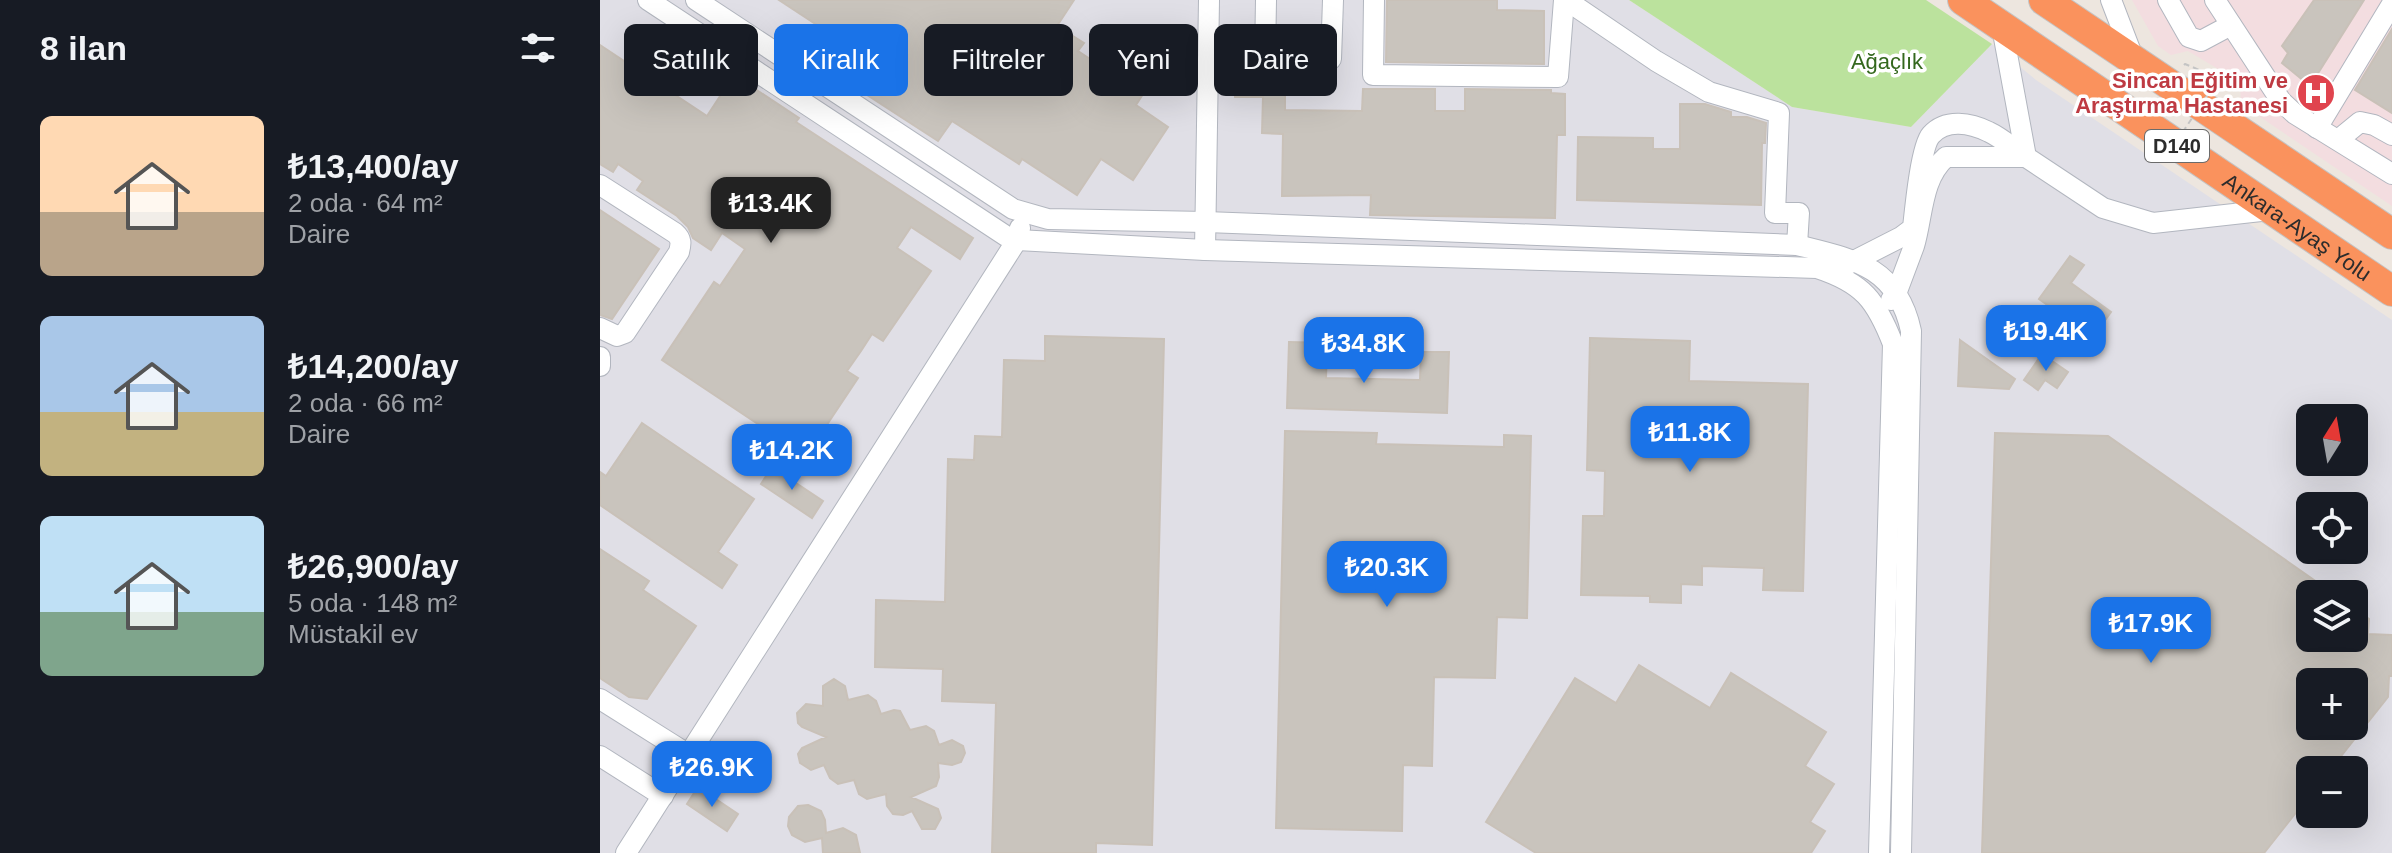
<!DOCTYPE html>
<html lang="tr">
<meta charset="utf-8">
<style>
body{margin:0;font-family:Arial,sans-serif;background:#20242c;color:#f1f3f6;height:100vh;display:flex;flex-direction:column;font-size:30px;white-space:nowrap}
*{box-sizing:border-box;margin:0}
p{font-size:26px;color:#9ea1a6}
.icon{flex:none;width:44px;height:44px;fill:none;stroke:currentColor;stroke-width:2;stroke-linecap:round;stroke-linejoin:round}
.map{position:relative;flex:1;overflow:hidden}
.sheet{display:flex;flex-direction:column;background:#171b24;width:600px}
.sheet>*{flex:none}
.banner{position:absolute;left:24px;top:24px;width:760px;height:72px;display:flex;gap:16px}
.needle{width:52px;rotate:11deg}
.buttons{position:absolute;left:1696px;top:404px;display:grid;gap:16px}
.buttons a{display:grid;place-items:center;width:72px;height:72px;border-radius:12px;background:#171b24;box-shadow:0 8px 32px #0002;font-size:40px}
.price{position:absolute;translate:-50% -68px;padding:0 18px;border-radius:16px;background:#1a73e8;color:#fff;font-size:26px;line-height:52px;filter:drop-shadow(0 2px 4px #0008)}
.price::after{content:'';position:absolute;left:50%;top:48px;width:24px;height:18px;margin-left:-12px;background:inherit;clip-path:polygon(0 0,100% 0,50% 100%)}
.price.current{background:#222;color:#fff}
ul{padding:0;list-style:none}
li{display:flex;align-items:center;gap:24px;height:200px;padding:0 40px}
li span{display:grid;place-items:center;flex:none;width:224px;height:160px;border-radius:12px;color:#555}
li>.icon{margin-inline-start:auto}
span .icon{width:96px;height:96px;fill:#fffc;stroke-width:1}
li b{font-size:34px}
h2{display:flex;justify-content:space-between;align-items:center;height:96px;padding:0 40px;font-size:34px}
.tag{padding:0 28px;border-radius:12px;background:#171b24;box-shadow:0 8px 32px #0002;font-size:28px;line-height:72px}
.tag.current{background:#1a73e8;color:#fff}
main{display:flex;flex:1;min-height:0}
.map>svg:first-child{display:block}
.industrial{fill:#e0dfe6;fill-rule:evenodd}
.medical{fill:#f3dde0}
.green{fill:#bbe29d}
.building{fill:#c9c4bd;stroke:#c9c1b8;stroke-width:2;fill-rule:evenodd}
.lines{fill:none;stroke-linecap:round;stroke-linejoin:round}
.minor-casing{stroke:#b2b6bf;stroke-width:22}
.highway-casing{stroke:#c4c4c4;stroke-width:32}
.path{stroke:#c4c4c4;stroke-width:2;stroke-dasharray:6 4;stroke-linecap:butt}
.minor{stroke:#fff;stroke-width:20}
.highway{stroke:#fa925d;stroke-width:30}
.path-bridge{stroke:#c4c4c4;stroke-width:2;stroke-dasharray:6 4;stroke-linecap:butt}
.labels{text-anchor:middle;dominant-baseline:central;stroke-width:7;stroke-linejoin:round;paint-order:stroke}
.shield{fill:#fff;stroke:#6b6b6b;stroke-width:2}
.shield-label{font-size:20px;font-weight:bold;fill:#2c2c2c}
.park-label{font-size:22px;fill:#34681d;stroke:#fff}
.health-label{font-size:22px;font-weight:bold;fill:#be3a42;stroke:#fff;text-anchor:end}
.street-label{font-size:22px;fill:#2c2c2c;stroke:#fff}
</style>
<main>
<section class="sheet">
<h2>8 ilan<svg class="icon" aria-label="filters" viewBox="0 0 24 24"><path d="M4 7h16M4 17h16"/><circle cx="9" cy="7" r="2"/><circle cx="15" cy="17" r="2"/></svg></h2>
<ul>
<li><span style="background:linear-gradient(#ffd9b3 60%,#b9a48a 0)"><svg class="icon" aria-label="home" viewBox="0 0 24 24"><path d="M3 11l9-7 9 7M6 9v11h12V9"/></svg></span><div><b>₺13,400/ay</b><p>2 oda · 64 m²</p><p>Daire</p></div></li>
<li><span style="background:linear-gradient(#a9c7e8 60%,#c2b280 0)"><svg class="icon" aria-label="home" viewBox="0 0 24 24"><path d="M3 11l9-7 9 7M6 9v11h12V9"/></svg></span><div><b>₺14,200/ay</b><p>2 oda · 66 m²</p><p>Daire</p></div></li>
<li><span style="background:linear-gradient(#bfe0f5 60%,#7fa58c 0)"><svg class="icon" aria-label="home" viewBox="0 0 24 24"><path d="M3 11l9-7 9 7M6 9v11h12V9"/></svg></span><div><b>₺26,900/ay</b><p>5 oda · 148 m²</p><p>Müstakil ev</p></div></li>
</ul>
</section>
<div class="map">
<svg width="1792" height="853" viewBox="0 0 1792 853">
<rect width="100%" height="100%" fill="#ede6df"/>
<path class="industrial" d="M0 0H1029L1192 107 1311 127 1392 44 1436 80 1792 320V853H0ZM1710 418H1754V462H1710ZM1710 506H1754V550H1710ZM1710 594H1754V638H1710ZM1710 682H1754V726H1710ZM1710 770H1754V814H1710Z"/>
<path class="medical" d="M1532 0H1792V206L1641 104 1640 82 1588 51 1571 55 1558 46Z"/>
<path class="green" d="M1029 0H1326L1392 44 1311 127 1192 107Z"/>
<g class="building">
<path d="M179 0H474L457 26 484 43 478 51 543 94 536 105 568 127 533 180 501 159 477 195 422 159 419 164 352 121 338 141 247 82 264 56Z"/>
<path d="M787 0H897V10L944 11V64L786 62Z"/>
<path d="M1714 0H1764L1710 86 1682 63 1688 53 1682 46Z"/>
<path d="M1792 29V113L1755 90Z"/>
<path d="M0 45 107 116 134 75 199 118 196 122 373 238 360 259 311 227 297 248 331 271 283 341 272 334 261 351 247 371 258 378 206 456 62 360 114 282 120 286 145 249 122 233 111 250 93 238 88 227 77 216 37 190 43 181 18 164 13 172 0 164Z"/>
<path d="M635 76H685V110L762 111 763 89H835V111H865V89L951 90V93L965 94V135H957L955 218 770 215 771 195 682 196 683 134 662 133 663 97H635Z"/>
<path d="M1080 104H1105L1131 112V117H1147L1166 123 1165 143H1162L1161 205 977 200 978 137 1053 138V149H1080Z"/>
<path d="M0 210 59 249 12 319 0 315Z"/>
<path d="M1470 256 1484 265 1471 283 1511 312 1489 342 1449 314 1453 309 1439 299Z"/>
<path d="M445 336 564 339 552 845 496 843V853H392L396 703 342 701 343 669 275 667 276 600 345 602 348 459 374 460 375 436 402 437 404 360 445 361Z"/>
<path d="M990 338 1090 341 1089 381 1208 384 1203 591 1163 590 1164 568 1102 566V585L1081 584V603L1050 602V596L981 595 983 516H1004L1005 471 987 470Z"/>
<path d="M1360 340 1415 379 1409 389 1358 386Z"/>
<path d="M689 342 727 343 726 378 820 380 821 352H849L847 413 687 408Z"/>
<path d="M1442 354 1468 372 1457 388 1445 380 1438 390 1424 380Z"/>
<path d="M42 423 154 499 118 552 137 565 122 588 0 505V472L6 476Z"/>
<path d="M685 431 777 433 776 444 904 447V435L931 436 927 618 897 617 895 678 834 677 832 766 803 765 802 831 676 828Z"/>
<path d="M1395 433 1508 436 1734 594H1710V638H1754V608L1769 619 1768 634 1792 635V676H1789L1788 697 1730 770H1710V795L1664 853H1382ZM1710 682H1754V726H1710Z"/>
<path d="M172 467 223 501 212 518 161 484Z"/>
<path d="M0 549 49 581 43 590 96 626 47 699 29 697 0 678Z"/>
<path d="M1039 665 1110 708 1131 673 1226 732 1205 766 1234 784 1210 822 1225 831 1211 853H936L886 822 975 678 1016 703Z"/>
<path d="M234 679 245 686 248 700 268 695 276 701 281 714 294 710 300 711 310 730 326 726 334 731 339 745 352 740 363 746 365 753 361 762 352 765 338 763 339 777 336 786 311 797 338 809 341 818 335 829H322L312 811 303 815 293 814 287 806 286 794 267 799 259 794 254 780 238 784 230 778 224 765 211 770 200 763 198 754 202 748 226 737 202 727 198 723 197 713 206 704 223 706V686Z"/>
<path d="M98 787 138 814 127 831 87 804Z"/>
<path d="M208 805 221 811 225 820 226 833 243 828 256 835 260 853H223L222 838 205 842 192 835 188 826 189 817 198 806Z"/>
</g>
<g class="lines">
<defs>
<g id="minor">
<path d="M48 0 406 236 417 240 605 250 1217 268C1263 283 1276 300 1293 344L1279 853"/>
<path d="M96 0 413 209 448 219 606 222 1197 245C1253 259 1297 266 1311 331L1301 853"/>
<path d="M774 0 773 75 958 77 964 0"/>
<path d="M966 0 1056 61 1109 92 1179 113 1175 213H1199L1197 245"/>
<path d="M1511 0 1534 60"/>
<path d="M1568 0 1589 37 1601 41 1631 25"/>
<path d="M1615 0 1681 101 1695 114 1792 174"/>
<path d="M1402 27 1426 157 1503 208 1553 223 1670 210"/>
<path d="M665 59 666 0"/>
<path d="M608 60 731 59 733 0"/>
<path d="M1717 128 1792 4"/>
<path d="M1738 140 1760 122 1774 125 1792 135"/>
<path d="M0 185 75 233C82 239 81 244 79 252L25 333 17 336 0 328"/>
<path d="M605 250 609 0"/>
<path d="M1246 265 1301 237 1313 228C1315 209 1321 146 1331 135 1346 118 1371 123 1389 132 1402 138 1414 149 1426 157"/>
<path d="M1291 300 1296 294C1302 278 1308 262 1314 246 1323 216 1321 179 1346 157H1426"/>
<path d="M0 357V366"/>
<path d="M0 699 89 755"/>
<path d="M0 756 63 796"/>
<path d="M26 853 417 240 420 228"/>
</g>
<g id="highway">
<path id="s1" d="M1363 0 1792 291"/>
<path d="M1444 0 1792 234"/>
</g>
</defs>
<use href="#minor" class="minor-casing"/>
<use href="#highway" class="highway-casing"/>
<path class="path" d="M1584 65 1585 64 1619 78"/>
<use href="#minor" class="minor"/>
<use href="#highway" class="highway"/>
<path class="path-bridge" d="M1566 157 1619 78"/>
</g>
<defs>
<symbol id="hospital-disc" viewBox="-11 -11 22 22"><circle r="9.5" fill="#e0444e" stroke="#fff"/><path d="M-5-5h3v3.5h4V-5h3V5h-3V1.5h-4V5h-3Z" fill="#fff"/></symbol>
</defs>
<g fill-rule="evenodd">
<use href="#hospital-disc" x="1694" y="71" width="44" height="44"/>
</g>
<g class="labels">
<rect class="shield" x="1545" y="130" width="64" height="32" rx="6"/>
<g class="shield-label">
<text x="1577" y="146">D140</text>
</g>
<g class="park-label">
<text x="1287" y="61">Ağaçlık</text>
</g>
<g class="health-label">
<text x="1688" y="80">Sincan Eğitim ve<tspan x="1688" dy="25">Araştırma Hastanesi</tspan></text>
</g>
<g class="street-label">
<text stroke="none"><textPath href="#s1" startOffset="404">Ankara-Ayaş Yolu</textPath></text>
</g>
</g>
</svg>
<div class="buttons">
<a><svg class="needle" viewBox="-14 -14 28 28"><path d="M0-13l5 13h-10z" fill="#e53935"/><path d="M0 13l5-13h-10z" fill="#9ea1a6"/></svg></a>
<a><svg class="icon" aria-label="locate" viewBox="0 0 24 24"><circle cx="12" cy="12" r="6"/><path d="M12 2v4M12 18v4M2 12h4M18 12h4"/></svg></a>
<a><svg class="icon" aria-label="layers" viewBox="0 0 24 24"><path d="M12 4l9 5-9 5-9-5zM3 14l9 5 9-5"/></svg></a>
<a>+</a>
<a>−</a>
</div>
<b class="price current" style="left:171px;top:245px">₺13.4K</b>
<b class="price" style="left:1446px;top:373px">₺19.4K</b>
<b class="price" style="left:764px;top:385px">₺34.8K</b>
<b class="price" style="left:1090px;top:474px">₺11.8K</b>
<b class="price" style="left:192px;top:492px">₺14.2K</b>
<b class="price" style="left:787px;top:609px">₺20.3K</b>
<b class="price" style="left:1551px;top:665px">₺17.9K</b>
<b class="price" style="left:112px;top:809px">₺26.9K</b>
<div class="banner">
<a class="tag">Satılık</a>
<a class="tag current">Kiralık</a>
<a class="tag">Filtreler</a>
<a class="tag">Yeni</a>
<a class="tag">Daire</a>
</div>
</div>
</main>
